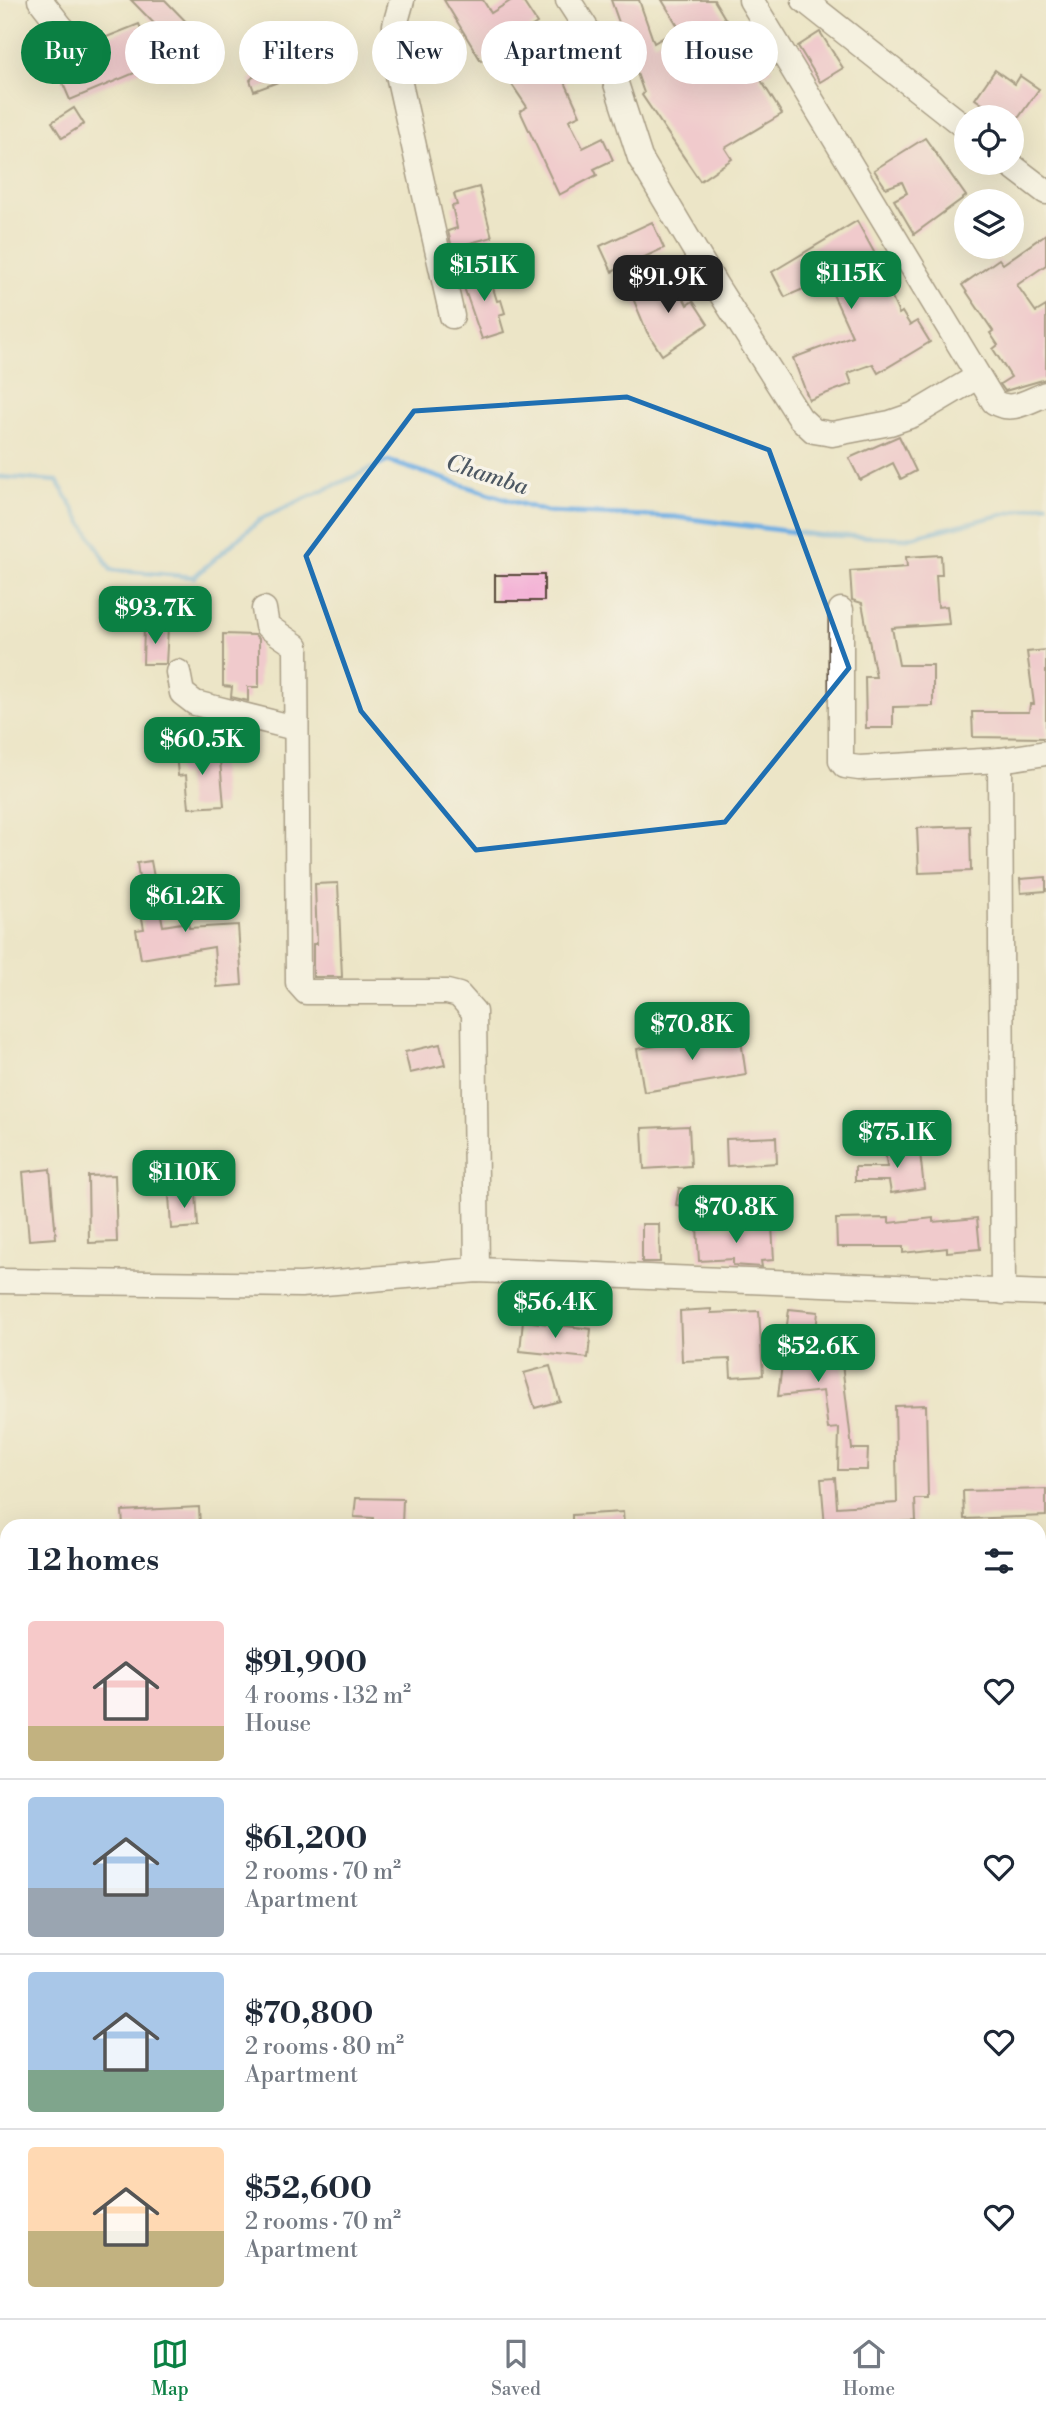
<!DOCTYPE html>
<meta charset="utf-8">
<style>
body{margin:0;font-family:"Libre Bodoni",serif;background:#f2f2f3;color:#1f2937;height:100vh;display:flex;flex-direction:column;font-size:26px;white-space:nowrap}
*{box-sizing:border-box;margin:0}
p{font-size:23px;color:#747a83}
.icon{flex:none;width:38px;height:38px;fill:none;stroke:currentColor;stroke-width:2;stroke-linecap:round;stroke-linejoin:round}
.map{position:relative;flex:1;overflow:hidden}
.drawer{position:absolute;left:0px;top:1519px;width:1046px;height:800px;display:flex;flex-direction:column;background:#fff;border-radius:21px 21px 0 0;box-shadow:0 7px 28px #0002}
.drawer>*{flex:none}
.banner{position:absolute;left:21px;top:21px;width:1004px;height:63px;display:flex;gap:14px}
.buttons{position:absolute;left:954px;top:105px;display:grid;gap:14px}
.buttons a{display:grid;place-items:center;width:70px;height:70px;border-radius:50%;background:#fff;box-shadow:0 7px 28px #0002;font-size:35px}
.price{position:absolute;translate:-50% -60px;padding:0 16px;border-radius:14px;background:#0b8043;color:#fff;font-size:23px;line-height:46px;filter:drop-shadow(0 2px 4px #0008)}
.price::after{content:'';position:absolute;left:50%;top:42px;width:21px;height:16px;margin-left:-10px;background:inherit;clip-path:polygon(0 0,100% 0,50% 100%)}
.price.active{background:#222;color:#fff}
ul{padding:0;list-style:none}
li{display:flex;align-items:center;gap:21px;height:175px;padding:0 28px}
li+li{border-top:2px solid #e0e1e3}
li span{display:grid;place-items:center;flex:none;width:196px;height:140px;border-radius:7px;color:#555}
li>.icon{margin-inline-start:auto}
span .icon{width:84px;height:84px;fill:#fffc;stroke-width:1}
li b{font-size:30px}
h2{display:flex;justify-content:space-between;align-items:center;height:84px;padding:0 28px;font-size:30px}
.chip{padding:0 24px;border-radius:32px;background:#fff;box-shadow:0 7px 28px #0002;font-size:24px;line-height:63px}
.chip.active{background:#0b8043;color:#fff}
.menu{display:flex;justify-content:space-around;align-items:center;height:98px;border-top:2px solid #e0e1e3;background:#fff;font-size:19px;color:#747a83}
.menu a{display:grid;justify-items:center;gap:4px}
.menu .active{color:#0b8043}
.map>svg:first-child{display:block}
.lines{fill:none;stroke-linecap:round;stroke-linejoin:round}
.stream{stroke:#6eaee2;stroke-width:5}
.building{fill:#f3a8d3}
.minor-casing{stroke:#564637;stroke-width:27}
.major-casing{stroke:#564637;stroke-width:34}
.minor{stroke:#fff;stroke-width:24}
.major{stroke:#fff;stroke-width:32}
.marked{fill:none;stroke:#1f6fb2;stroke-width:5;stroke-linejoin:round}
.labels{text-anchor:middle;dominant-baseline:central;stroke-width:7;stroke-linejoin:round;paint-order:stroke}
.water-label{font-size:23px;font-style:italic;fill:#4d5863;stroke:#f7f3e8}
</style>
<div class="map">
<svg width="1046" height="2318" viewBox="0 0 1046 2318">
<rect width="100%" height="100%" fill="#f7f3e8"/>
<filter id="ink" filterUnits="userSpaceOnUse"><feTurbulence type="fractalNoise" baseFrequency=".0143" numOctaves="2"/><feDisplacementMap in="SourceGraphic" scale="14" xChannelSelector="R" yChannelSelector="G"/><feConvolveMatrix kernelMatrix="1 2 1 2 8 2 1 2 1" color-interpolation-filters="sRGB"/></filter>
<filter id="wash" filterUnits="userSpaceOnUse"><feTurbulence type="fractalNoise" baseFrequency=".00686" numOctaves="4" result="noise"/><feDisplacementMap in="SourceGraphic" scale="28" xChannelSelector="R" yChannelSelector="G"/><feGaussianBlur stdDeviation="1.57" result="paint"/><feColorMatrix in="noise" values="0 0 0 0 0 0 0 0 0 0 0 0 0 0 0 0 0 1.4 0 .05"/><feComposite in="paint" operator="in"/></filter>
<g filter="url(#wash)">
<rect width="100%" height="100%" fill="#ece5c7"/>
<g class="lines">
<path class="stream" d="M0 477 57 481 111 570 194 577 262 518 388 461 546 512 675 517 818 535 907 538 1046 504"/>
</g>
<g id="blocks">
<g class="building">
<path d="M131 0H165L199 35 182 52Z"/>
<path d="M444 0H483L491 13 512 0H522L537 23 529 28 546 53 554 48 566 65 559 69 580 115 569 120 583 148 603 138 613 160 594 169 597 175 559 195 520 111 527 107 492 55 481 61Z"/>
<path d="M611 0H639L654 43 679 28 662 0H714L744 50 756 43 772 70 759 77 782 114 725 148 732 159 700 181 642 95 644 93Z"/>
<path d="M139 24 156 64 70 100 61 79 79 72 74 62 108 48 104 38Z"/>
<path d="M820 32 843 68 820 82 798 46Z"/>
<path d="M290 47 300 74 254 91 250 80 263 67 256 60Z"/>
<path d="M995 70 1015 84 1020 76 1039 89 1019 117H1001L975 99Z"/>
<path d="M74 108 84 124 62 138 52 122Z"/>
<path d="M925 138 966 196 914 234 894 200 907 193 902 182 886 188 874 170Z"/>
<path d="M479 187 492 237 452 248 448 231 457 228 452 206 457 205 454 194Z"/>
<path d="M857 221 892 285 887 287 899 314 902 312 910 325 917 321 930 342 878 373 873 364 848 373 852 384 809 400 793 358 852 336 826 279 785 297 772 272Z"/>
<path d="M652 222 664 248 612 272 600 246Z"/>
<path d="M1046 234V265L1017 285 1036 312 1046 306V379L1005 391 1000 384 1011 377 993 349 998 345 990 333 993 331 962 285 999 259 1003 264Z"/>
<path d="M487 268 497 301 501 300 505 313 499 315 504 332 482 339 460 276Z"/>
<path d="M673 277 687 305 693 301 708 324 662 355 647 332 632 296Z"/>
<path d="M899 436 916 471 901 479 893 463 860 480 849 458Z"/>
<path d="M941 555 942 575H936L938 607 947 606 949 624 892 628 899 665H933V706L893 707V728H866L865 677H876L862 603 852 600 850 571 907 567 906 557Z"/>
<rect x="495" y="575" width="49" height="26"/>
<path d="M144 627 168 628 166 664H143Z"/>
<path d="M223 634 255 635 259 639V687H248V701L231 697 232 687 223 686Z"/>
<path d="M1046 650V738L973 737 972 712H1029L1030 704H1034L1027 652Z"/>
<path d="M219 749 224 806 189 808 186 775 178 776 176 752Z"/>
<path d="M970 826 971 871 919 873 917 828Z"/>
<path d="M151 861 163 926 188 922 189 928 238 925 242 985 217 987 214 947 141 959 136 930 144 929 136 886H140L137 863Z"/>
<path d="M1046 877V891L1021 893 1020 879Z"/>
<path d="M338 883 342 977H313V944H317L315 884Z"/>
<path d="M740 1033 746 1075 644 1092 637 1049Z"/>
<path d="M440 1044 445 1065 410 1073 405 1052Z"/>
<path d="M689 1126 691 1166 644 1169 642 1128Z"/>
<path d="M776 1137 777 1163 727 1166 726 1139Z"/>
<path d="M919 1144 924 1188 891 1193 889 1181H855V1167H887L885 1148Z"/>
<path d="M50 1169 56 1238 29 1240 23 1172Z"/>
<path d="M115 1175 117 1242 89 1243 88 1176Z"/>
<path d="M679 1188 708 1193 705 1210 676 1205Z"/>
<path d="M196 1192 198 1227 171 1229 169 1194Z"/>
<path d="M889 1218V1223L933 1218V1222L977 1218 980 1249 947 1252V1248L903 1253V1247H837L836 1219Z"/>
<path d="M642 1224H659L660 1262H642Z"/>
<path d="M716 1226V1228L772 1226 774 1260 761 1261 762 1267 733 1265V1259L699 1261 697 1227Z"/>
<path d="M711 1309V1313L759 1311 763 1375 731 1377 730 1359 682 1361 680 1311Z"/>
<path d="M789 1309 818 1312 812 1368 842 1364 852 1449H868L867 1470H838L839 1428 828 1429 823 1391 778 1396Z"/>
<path d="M523 1321 591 1329 588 1358 520 1351Z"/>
<path d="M550 1366 560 1401 535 1408 524 1373Z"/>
<path d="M926 1405 928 1499H915L916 1521 825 1526 821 1479 835 1478 837 1507 897 1503 895 1406Z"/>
<path d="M1046 1489V1516L964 1519 963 1491Z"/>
<path d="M356 1498 403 1499 402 1526H373V1518L354 1517Z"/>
<path d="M199 1507 200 1526H123L122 1511Z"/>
<path d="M623 1512 624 1526H572V1515Z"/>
</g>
</g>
</g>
<g filter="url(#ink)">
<use href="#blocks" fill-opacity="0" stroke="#564637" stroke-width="2"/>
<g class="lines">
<defs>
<g id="minor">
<path d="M40 0 73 42"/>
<path d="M402 0 395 25 394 57 452 316"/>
<path d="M568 0 610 65 640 158 715 284 800 418 814 431 832 434 890 423 913 415 977 377"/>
<path d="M751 0 994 402C1011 413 1028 401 1046 394"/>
<path d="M804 0 966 128"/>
<path d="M1008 163 1046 192"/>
<path d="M264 609 267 626 296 646 298 983 306 992H447L459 995 474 1012 477 1270"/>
<path d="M841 610V761L845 766 859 768 1000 760 1046 753"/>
<path d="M178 672 182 693 195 703 295 728"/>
<path d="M1000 760 1003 1292"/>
<path d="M0 1281 301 1285 477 1270 1046 1293"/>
<path d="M865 2312 867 2318"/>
<path d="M277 2318 280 2312"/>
<path d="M539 2318 540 2312"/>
</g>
<g id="major">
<path d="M1040 1934H1046"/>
<path d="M0 1935H7"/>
</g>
</defs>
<use href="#minor" class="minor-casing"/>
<use href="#major" class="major-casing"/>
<use href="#minor" class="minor"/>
<use href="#major" class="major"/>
</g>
</g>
<path d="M0 0H1046V2318H0ZM627 397 769 450 849 668 725 822 476 850 361 711 306 556 414 411Z" fill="#ece5c7" fill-opacity=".55" fill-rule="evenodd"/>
<path class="marked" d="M627 397 769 450 849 668 725 822 476 850 361 711 306 556 414 411Z"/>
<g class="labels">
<g class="water-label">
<text transform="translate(487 475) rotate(18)">Chamba</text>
</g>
</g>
</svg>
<div class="buttons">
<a><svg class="icon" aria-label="locate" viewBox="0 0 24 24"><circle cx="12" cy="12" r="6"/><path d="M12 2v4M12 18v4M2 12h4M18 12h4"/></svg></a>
<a><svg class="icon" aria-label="layers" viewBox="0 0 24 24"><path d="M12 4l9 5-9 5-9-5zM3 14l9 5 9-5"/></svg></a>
</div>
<b class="price" style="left:484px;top:303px">$151K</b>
<b class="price" style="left:851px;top:311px">$115K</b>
<b class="price active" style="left:668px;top:315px">$91.9K</b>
<b class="price" style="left:155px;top:646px">$93.7K</b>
<b class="price" style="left:202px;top:777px">$60.5K</b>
<b class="price" style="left:185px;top:934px">$61.2K</b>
<b class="price" style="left:692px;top:1062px">$70.8K</b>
<b class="price" style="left:897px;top:1170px">$75.1K</b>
<b class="price" style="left:184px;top:1210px">$110K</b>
<b class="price" style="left:736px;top:1245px">$70.8K</b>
<b class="price" style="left:555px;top:1340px">$56.4K</b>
<b class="price" style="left:818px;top:1384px">$52.6K</b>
<div class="banner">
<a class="chip active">Buy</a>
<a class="chip">Rent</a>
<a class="chip">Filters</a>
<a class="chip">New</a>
<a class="chip">Apartment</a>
<a class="chip">House</a>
</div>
<section class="drawer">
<h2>12 homes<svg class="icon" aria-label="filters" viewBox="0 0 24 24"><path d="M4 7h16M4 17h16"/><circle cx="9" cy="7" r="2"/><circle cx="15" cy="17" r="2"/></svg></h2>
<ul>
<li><span style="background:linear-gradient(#f6c9c9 75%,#c2b280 0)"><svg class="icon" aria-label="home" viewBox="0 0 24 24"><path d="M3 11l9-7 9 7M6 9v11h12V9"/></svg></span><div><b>$91,900</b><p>4 rooms · 132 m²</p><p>House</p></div><svg class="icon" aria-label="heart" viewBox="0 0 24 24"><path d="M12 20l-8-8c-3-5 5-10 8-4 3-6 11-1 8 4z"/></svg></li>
<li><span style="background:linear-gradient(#a9c7e8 65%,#9aa5b1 0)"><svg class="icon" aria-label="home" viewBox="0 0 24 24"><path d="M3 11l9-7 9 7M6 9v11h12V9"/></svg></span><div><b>$61,200</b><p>2 rooms · 70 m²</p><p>Apartment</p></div><svg class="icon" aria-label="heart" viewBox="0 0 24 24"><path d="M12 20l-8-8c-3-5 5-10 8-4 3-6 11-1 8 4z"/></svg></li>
<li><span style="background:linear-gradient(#a9c7e8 70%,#7fa58c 0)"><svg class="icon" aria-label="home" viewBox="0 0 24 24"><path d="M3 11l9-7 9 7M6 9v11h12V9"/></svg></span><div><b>$70,800</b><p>2 rooms · 80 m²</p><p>Apartment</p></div><svg class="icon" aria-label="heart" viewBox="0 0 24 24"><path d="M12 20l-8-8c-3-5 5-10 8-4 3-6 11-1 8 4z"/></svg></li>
<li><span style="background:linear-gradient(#ffd9b3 60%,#c2b280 0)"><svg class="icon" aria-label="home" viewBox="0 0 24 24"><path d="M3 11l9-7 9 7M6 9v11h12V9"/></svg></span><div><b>$52,600</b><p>2 rooms · 70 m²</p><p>Apartment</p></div><svg class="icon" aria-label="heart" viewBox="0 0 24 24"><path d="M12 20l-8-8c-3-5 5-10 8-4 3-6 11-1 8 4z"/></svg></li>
</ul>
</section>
</div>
<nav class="menu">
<a class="active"><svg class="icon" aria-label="map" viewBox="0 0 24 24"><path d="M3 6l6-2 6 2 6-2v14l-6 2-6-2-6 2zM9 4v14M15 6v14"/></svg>Map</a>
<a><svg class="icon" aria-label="saved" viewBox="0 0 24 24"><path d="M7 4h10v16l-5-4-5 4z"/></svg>Saved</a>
<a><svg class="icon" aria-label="home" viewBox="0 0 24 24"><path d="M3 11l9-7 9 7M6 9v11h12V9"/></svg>Home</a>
</nav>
